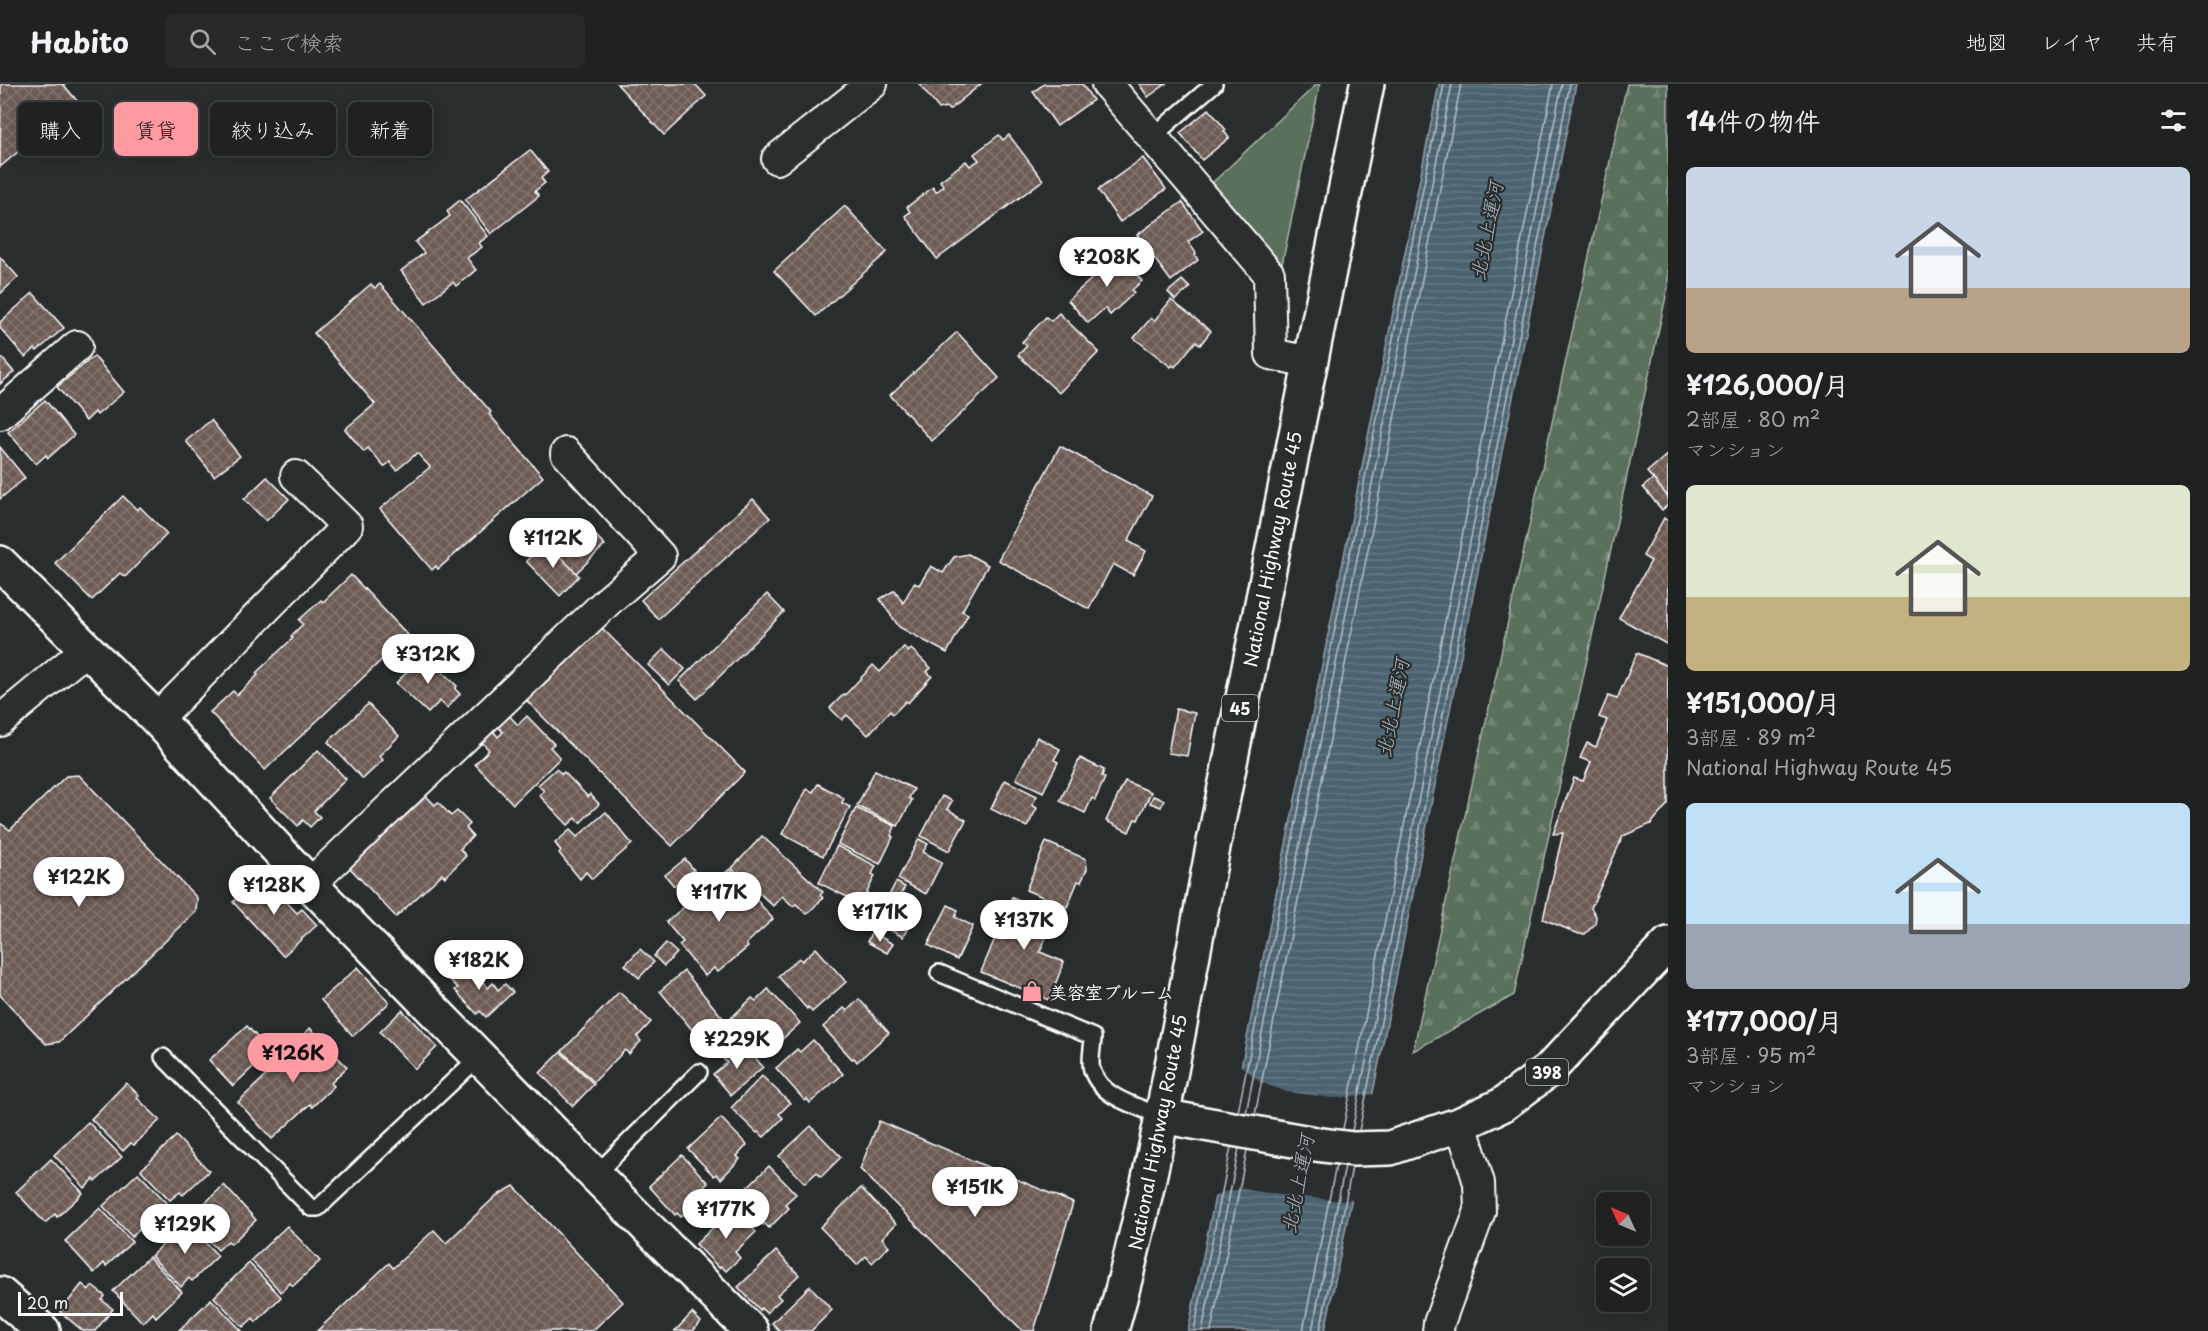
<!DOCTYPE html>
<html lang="ja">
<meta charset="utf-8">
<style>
body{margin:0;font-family:"Playpen Sans","Klee One",sans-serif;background:#282a2a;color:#f1f3f6;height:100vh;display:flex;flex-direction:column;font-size:22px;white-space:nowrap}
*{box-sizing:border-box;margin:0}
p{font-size:20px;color:#a2a4a5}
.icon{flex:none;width:33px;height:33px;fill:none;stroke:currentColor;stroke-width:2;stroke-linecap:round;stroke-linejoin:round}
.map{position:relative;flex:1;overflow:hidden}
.panel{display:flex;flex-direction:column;background:#202222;width:540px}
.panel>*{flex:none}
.hud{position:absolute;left:18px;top:18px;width:570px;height:54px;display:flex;gap:12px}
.needle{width:39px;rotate:314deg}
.fabs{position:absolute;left:1596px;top:1108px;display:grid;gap:12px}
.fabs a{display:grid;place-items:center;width:54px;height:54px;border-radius:9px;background:#202222;box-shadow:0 3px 15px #0003,0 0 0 2px #3d3f40;font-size:30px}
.scale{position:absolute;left:18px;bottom:15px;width:105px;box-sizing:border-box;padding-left:6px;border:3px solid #fff;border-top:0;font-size:16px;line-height:21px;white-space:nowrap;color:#fff;-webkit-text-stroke:4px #2a2d2e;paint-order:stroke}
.price{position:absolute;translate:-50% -51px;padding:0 14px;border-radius:21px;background:#fff;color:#222;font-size:20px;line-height:39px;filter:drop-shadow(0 2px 3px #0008)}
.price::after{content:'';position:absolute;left:50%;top:36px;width:18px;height:14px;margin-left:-9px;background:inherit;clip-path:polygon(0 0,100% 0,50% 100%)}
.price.on{background:#ff9aa2;color:#111}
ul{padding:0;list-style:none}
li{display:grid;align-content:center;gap:12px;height:318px;padding:0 18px}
li span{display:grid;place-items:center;height:186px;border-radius:9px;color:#555}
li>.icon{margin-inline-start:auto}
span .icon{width:108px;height:108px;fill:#fffc;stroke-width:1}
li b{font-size:26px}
h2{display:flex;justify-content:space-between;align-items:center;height:72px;padding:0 18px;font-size:26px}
.pill{padding:0 21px;border-radius:9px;background:#202222;box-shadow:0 3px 15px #0003,0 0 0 2px #3d3f40;font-size:21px;line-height:54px}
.pill.on{background:#ff9aa2;color:#111}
header{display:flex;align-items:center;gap:36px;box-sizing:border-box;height:84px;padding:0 30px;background:#202222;border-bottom:2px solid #3d3f40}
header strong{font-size:28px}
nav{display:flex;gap:33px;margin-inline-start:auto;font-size:21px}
.search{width:420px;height:54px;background:#282a2a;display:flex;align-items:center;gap:15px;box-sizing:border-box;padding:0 21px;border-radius:9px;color:#a2a4a5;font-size:22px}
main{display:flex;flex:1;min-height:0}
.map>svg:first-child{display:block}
.green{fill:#596f5b;stroke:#acb7ad;stroke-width:1.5}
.forest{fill:url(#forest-firs);stroke:#acb7ad;stroke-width:1.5}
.water{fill:url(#water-rules);stroke:#93a1a9;stroke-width:1.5}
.pier{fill:#2a2d2e}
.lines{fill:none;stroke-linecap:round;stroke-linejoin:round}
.shore{stroke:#b7c1c5;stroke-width:1.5}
.building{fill:url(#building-cross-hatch);stroke:#fff;stroke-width:1.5}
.lane-casing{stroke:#fff;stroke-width:20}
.street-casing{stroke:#fff;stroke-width:34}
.secondary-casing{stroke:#fff;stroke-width:38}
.highway-casing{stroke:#fff;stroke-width:38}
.lane{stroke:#2a2d2e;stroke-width:15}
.street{stroke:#2a2d2e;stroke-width:30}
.secondary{stroke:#2a2d2e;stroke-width:33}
.highway{stroke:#2a2d2e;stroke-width:33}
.labels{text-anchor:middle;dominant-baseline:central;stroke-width:4.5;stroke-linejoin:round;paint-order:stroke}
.shield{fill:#2a2d2e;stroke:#bfc0c0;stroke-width:1.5}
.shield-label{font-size:16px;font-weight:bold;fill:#fff}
.street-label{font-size:18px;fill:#fff;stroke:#2a2d2e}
.poi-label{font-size:18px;font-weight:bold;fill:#fff;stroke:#2a2d2e;text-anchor:start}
.water-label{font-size:20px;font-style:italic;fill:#aeb9be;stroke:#2a2d2e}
</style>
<header>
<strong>Habito</strong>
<div class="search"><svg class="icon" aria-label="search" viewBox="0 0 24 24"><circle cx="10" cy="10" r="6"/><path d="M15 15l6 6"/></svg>ここで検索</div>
<nav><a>地図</a><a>レイヤ</a><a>共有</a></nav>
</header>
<main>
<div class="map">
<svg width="1668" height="1247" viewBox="0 0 1668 1247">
<defs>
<pattern id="forest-firs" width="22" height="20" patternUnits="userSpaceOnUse" patternTransform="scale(1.5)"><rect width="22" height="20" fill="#596f5b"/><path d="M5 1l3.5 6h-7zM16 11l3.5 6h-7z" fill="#728574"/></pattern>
<pattern id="water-rules" width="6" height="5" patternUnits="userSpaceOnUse" patternTransform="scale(1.5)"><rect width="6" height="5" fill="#4b636f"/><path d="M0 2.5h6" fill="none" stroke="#667a85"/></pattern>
<pattern id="building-cross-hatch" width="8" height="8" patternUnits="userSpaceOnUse" patternTransform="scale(1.5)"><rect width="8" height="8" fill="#6d5b57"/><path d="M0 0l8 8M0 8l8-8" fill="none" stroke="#837470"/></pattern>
</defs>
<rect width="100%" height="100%" fill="#2a2d2e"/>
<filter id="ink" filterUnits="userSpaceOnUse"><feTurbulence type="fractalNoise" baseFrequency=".0167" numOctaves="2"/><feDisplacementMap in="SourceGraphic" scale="12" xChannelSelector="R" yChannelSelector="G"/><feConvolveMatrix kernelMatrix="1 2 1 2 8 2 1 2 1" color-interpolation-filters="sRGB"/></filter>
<g filter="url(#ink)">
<path class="green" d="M1317 0H1320L1281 185 1209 102Z"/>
<path class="forest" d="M1627 0H1668V203L1514 911 1413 967Z"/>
<path class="water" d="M1439 0H1576L1325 1247H1188Z"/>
<path class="pier" d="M1239 980 1260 998 1287 1008 1333 1014 1376 1010 1355 1115 1343 1117 1280 1111 1243 1105 1223 1108 1212 1114Z"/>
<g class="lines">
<g class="shore">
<path d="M1238 1028 1444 0"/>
<path d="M1246 1029 1452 0"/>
<path d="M1255 1031 1461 0"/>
<path d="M1343 1045 1553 0"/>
<path d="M1352 1047 1562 0"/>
<path d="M1359 1047 1570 0"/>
<path d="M1194 1247 1231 1063"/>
<path d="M1202 1247 1239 1064"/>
<path d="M1211 1247 1247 1066"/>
<path d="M1303 1247 1336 1081"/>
<path d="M1312 1247 1345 1082"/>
<path d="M1320 1247 1352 1083"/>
</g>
</g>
<g class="building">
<path d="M1 0H63L78 18 0 83Z"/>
<path d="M617 0H695L706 12 664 51Z"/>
<path d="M919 0H981L949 26 946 23 939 25Z"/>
<path d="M1044 0H1082L1093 16 1057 42 1033 8Z"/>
<path d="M1139 0H1166L1148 13Z"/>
<path d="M1209 25 1226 46 1224 47 1229 54 1202 76 1180 49Z"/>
<path d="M999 51 1003 56 1009 51 1043 96 937 175 905 132 910 128 907 123 933 103 936 108 944 102 940 97 966 77 970 82 979 76 974 70Z"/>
<path d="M530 66 548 88 541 94 545 99 535 107 539 112 491 150 465 116Z"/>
<path d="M1143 74 1166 105 1120 138 1098 106Z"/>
<path d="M460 116 488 152 479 159 482 163 467 174 476 186 456 202 453 198 426 219 401 187 424 169 415 158 450 132 447 127Z"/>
<path d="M1182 118 1203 147 1188 158 1196 169 1195 171 1198 176 1171 197 1137 151Z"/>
<path d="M845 122 887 168 816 232 774 187Z"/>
<path d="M1126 164 1133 172 1129 176 1138 186 1135 189 1142 197 1132 206 1134 209 1110 231 1105 224 1088 239 1068 216Z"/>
<path d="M0 173 18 193 0 210Z"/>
<path d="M1182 196 1190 204 1175 216 1168 208Z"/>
<path d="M371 200 375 204 380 200 491 328 489 330 543 393 438 485 436 482 432 486 380 425 430 383 417 369 397 386 390 378 384 383 368 364 364 368 345 345 375 320 314 249Z"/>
<path d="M33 209 64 244 37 267 35 265 25 273 0 244V238Z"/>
<path d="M1171 216 1211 247 1200 261 1196 257 1175 283 1173 281 1171 283 1134 254 1151 234 1154 237Z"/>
<path d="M1059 229 1099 268 1059 309 1018 271 1027 262 1022 258 1046 233 1051 237Z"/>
<path d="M957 248 999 294 932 357 890 311Z"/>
<path d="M0 272 14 288 0 300Z"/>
<path d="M94 272 124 308 97 331 95 328 86 337 57 303Z"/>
<path d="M45 316 74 351 48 374 46 371 36 380 8 348Z"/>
<path d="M211 336 240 372 214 392 186 357Z"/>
<path d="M1060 362 1152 412 1128 457 1146 467 1133 491 1113 480 1089 525 998 476Z"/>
<path d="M0 363 25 394 0 415Z"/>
<path d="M1668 370V413L1647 388Z"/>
<path d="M267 393 289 415 266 437 244 415Z"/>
<path d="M1653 395 1668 413V421L1662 426 1643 403Z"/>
<path d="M123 412 137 426 140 423 167 450 125 493 120 489 92 516 55 479Z"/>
<path d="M753 415 770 434 658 535 641 516Z"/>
<path d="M1664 434 1668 437V561L1619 534 1651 477 1643 472Z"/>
<path d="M579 435 605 461 576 489 550 463Z"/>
<path d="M546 458 579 492 560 512 526 477Z"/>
<path d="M968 470 988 481 962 527 968 530 947 569 899 543 880 515 895 506 903 519 914 499 919 501 931 482 943 489 954 473Z"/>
<path d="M351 491 408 551 265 686 210 628 233 607 237 611 258 591 256 589 293 554 291 552 303 540 299 536 321 516 323 518Z"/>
<path d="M767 510 784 528 697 615 679 597Z"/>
<path d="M601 543 745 688 672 762 527 617Z"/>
<path d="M904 563 908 568 911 565 931 584 927 588 932 592 908 619 906 617 893 630 890 627 868 651 847 631 842 636 830 624 844 610 845 611 873 581 880 588Z"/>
<path d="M664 565 685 585 669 601 648 581Z"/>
<path d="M1637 569 1668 582V720L1651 740 1623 752 1591 824 1596 832 1595 840 1585 850H1579L1543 835 1563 749 1553 750 1574 694 1583 697 1591 678 1580 674 1587 659 1596 663 1607 636 1599 633 1608 612 1617 615Z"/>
<path d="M424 570 457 602 455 605 460 610 447 624 440 617 428 629 396 599Z"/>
<path d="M368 620 399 652 379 672 383 676 363 695 328 658Z"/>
<path d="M1176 625 1195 629 1187 672 1168 669Z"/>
<path d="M505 627 518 641 527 632 554 660 550 663 560 674 513 720 475 680 489 666 478 654 490 643 498 653 503 648 494 638Z"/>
<path d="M1037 653 1060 665 1054 676 1058 678 1043 708 1016 695Z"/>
<path d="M318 666 346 695 314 727 320 733 310 743 303 736 298 742 270 714Z"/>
<path d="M1080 674 1104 686 1102 692 1105 694 1095 716 1092 714 1085 729 1060 717Z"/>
<path d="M556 685 562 690 564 688 588 713 590 710 599 720 580 739 576 734 568 741 539 711 544 707 538 701Z"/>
<path d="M875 686 914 705 909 714 912 716 898 742 857 722Z"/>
<path d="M79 691 197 814 196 828 59 958 46 960 0 911V739L10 746 66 692Z"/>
<path d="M1005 696 1037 712 1032 721 1037 724 1027 743 991 725Z"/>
<path d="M1125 697 1151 708 1138 736 1135 735 1129 748 1106 737Z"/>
<path d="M818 700 844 714 842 719 850 723 823 772 782 750 807 705 813 708Z"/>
<path d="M426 712 435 721 438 718 451 732 457 727 470 740 466 744 473 752 460 765 466 772 445 793 442 790 396 833 350 784Z"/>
<path d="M942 712 952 717 947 725 966 736 949 767 921 752Z"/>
<path d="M1153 712 1164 716 1161 723 1150 719Z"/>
<path d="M856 724 895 742 891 752 893 753 880 780 838 760Z"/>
<path d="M606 728 632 760 592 795 586 788 580 795 559 769 561 767 555 759 570 746 577 753Z"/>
<path d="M762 752 823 808 820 811 823 814 807 830 796 820 793 822 782 812 773 822 752 802 749 805 732 784Z"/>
<path d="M919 755 928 760 923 768 942 778 926 810 898 795Z"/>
<path d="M1046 758 1086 775 1087 785 1081 798 1078 797 1067 823 1026 806Z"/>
<path d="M837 762 876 782 872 790 875 792 861 820 819 799Z"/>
<path d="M685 775 694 786 674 802 665 791Z"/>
<path d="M730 785 773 835 746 860 748 863 718 888 714 884 705 892 679 861 683 858 666 838Z"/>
<path d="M262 792 297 829 302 825 317 841 283 872 233 818Z"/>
<path d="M896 798 905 803 900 811 920 821 903 853 875 838Z"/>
<path d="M1012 813 1055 831 1040 868 1064 878 1049 916 981 888Z"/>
<path d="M948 821 958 826 955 833 973 842 957 876 928 861Z"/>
<path d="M872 848 893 860 887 869 867 858Z"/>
<path d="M666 859 677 869 664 882 654 872Z"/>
<path d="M816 864 846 898 812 928 808 923 807 925 778 892 799 874 802 877Z"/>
<path d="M640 865 654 878 639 894 625 881Z"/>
<path d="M466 879 488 904 493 899 498 906 505 900 513 908 486 933 480 927 477 930 455 906 458 904 449 895Z"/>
<path d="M358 883 389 919 353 952 321 916Z"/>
<path d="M684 887 732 945 708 965 660 907Z"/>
<path d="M768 905 800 939 767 969 762 964 760 965 731 934 752 914 756 917Z"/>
<path d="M619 908 651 938 637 953 641 957 629 970 625 966 594 998 562 967Z"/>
<path d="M859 915 889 949 857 978 854 974 852 975 823 943 844 924 847 927Z"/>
<path d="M402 926 437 963 415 985 380 948Z"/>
<path d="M247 942 270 967 233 1002 209 976Z"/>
<path d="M310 944 347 983 331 999 334 1002 312 1023 310 1020 272 1055 238 1018 292 967 290 964Z"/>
<path d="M813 956 843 990 810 1019 807 1015 805 1017 776 984 797 965 800 968Z"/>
<path d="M727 964 733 972 740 966 741 968 747 964 763 983 731 1011 713 990 727 979 720 971Z"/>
<path d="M561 968 594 1000 573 1022 540 989Z"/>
<path d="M762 992 790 1019 779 1030 783 1034 764 1053 758 1048 757 1049 731 1024Z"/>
<path d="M126 999 139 1011 137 1014 160 1036 134 1061 131 1059 123 1067 91 1035Z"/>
<path d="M721 1034 747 1061 737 1072 740 1075 721 1095 716 1090 714 1092 688 1065Z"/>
<path d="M879 1037 1073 1119 1034 1247H1023L860 1085Z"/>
<path d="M88 1038 122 1073 96 1097 94 1095 85 1104 54 1071Z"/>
<path d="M811 1042 841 1073 821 1093 817 1088 805 1099 779 1072Z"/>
<path d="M176 1052 209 1087 183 1111 180 1108 170 1116 141 1086Z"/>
<path d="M682 1071 708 1099 697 1109 702 1114 681 1133 677 1129 675 1131 649 1102Z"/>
<path d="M51 1075 83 1109 57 1133 55 1130 45 1139 16 1108Z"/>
<path d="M769 1082 796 1110 785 1120 789 1124 769 1144 764 1139 763 1141 736 1114Z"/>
<path d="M138 1089 171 1123 145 1147 142 1143 132 1153 103 1122Z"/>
<path d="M224 1101 256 1136 231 1160 228 1157 218 1166 188 1135Z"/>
<path d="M514 1102 623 1218 592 1247H317L389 1179 393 1184 434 1146 446 1159 496 1112Z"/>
<path d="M861 1104 896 1140 882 1154 889 1162 872 1179 866 1172 857 1181 820 1143Z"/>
<path d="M100 1124 132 1158 106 1182 104 1179 94 1189 65 1157Z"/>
<path d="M733 1124 756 1148 735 1168 740 1174 726 1187 721 1182 719 1184 696 1160Z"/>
<path d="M186 1138 218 1172 192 1197 189 1194 181 1203 151 1172Z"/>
<path d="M287 1142 320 1177 293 1202 290 1199 281 1208 251 1176Z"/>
<path d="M776 1167 799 1191 777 1211 781 1215 766 1229 761 1224 760 1226 738 1203Z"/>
<path d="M149 1173 182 1208 156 1233 153 1229 143 1239 113 1207Z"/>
<path d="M249 1179 281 1213 256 1238 253 1234 243 1243 214 1213Z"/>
<path d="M82 1200 89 1206 92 1202 105 1212 102 1216 113 1225 95 1247H83L60 1228Z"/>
<path d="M810 1202 832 1226 811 1247H780L772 1239Z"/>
<path d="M211 1215 242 1247H178Z"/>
<path d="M692 1229 701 1238 693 1247H675Z"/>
</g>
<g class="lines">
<defs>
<g id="lane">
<path d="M1151 54 1214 0"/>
<path d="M939 889 1093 953C1093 962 1089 977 1092 986 1101 1014 1137 1022 1161 1032"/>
<path d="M163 973 311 1124H318L479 973"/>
<path d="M595 1091 699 988"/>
</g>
<g id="street">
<path d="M1107 0 1269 190 1271 270 1310 278"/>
<path d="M777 75 872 0"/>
<path d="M0 330 77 262"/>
<path d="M157 635 347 442 296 392"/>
<path d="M0 637 87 565"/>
<path d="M310 800 609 516 660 472 566 369"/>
<path d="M1438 1247 1439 1239 1480 1127 1479 1099 1461 1040"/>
</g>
<g id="secondary">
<path d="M0 479 157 635 310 800 595 1091 751 1247"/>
<path d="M0 1210 43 1247"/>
</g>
<g id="highway">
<path d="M1161 1032 1315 1060 1353 1065 1390 1064 1461 1040 1502 1021 1549 986 1668 860"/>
<path d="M1111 1247C1157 1085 1183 918 1215 753 1265 501 1316 251 1367 0"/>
</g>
</defs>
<use href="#lane" class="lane-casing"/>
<use href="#street" class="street-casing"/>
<use href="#secondary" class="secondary-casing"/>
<use href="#highway" class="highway-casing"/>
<use href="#lane" class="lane"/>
<use href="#street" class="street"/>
<use href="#secondary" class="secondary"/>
<use href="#highway" class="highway"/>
</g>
</g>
<defs>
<symbol id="shop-bare" viewBox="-9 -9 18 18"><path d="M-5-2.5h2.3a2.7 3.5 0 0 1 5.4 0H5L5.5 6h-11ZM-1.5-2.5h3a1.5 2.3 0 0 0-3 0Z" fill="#ff9aa2" stroke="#2a2d2e" stroke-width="2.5" paint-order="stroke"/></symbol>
</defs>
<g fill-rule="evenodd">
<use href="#shop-bare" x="1017" y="892" width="30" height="30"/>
</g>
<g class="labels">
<g class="shield">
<rect x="1222" y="611" width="36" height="26" rx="4.5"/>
<rect x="1526" y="975" width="42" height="26" rx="4.5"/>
</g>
<g class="shield-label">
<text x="1240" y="624">45</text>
<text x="1547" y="988">398</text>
</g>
<g class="street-label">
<text transform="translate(1272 465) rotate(-79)">National Highway Route 45</text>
<text transform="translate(1157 1048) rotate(-79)">National Highway Route 45</text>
</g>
<g class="poi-label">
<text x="1049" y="907">美容室ブルーム</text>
</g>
<g class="water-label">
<text transform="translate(1486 147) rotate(-79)">北北上運河</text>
<text transform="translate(1392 624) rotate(-79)">北北上運河</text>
<text transform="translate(1297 1100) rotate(-79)">北北上運河</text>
</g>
</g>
</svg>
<div class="fabs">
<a><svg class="needle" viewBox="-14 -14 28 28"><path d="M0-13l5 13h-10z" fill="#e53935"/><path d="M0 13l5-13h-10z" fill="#a2a4a5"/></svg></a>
<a><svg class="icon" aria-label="layers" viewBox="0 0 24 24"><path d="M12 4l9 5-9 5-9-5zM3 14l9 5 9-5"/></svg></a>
</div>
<div class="scale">20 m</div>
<b class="price" style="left:1107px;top:204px">¥208K</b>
<b class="price" style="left:553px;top:485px">¥112K</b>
<b class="price" style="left:428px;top:601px">¥312K</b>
<b class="price" style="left:79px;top:824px">¥122K</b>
<b class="price" style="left:274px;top:832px">¥128K</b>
<b class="price" style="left:719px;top:839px">¥117K</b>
<b class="price" style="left:880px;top:859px">¥171K</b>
<b class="price" style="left:1024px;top:867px">¥137K</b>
<b class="price" style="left:479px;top:907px">¥182K</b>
<b class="price" style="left:737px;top:986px">¥229K</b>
<b class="price on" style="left:293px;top:1000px">¥126K</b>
<b class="price" style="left:975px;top:1134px">¥151K</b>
<b class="price" style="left:726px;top:1156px">¥177K</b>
<b class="price" style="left:185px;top:1171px">¥129K</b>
<div class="hud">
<a class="pill">購入</a>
<a class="pill on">賃貸</a>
<a class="pill">絞り込み</a>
<a class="pill">新着</a>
</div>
</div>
<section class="panel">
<h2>14件の物件<svg class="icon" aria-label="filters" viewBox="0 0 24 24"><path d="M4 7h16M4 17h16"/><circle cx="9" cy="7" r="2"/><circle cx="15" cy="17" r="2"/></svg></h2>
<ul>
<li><span style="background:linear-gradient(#c9d6e8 65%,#b9a48a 0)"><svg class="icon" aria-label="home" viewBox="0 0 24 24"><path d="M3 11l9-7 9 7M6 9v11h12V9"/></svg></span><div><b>¥126,000/月</b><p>2部屋 · 80 m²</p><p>マンション</p></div></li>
<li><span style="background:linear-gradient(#dfe7d0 60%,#c2b280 0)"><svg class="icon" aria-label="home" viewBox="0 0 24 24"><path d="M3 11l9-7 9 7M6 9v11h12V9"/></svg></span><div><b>¥151,000/月</b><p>3部屋 · 89 m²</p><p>National Highway Route 45</p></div></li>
<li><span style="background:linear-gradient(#bfe0f5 65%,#9aa5b1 0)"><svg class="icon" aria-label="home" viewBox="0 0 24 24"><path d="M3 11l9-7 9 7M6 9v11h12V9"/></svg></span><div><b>¥177,000/月</b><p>3部屋 · 95 m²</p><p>マンション</p></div></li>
</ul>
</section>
</main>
